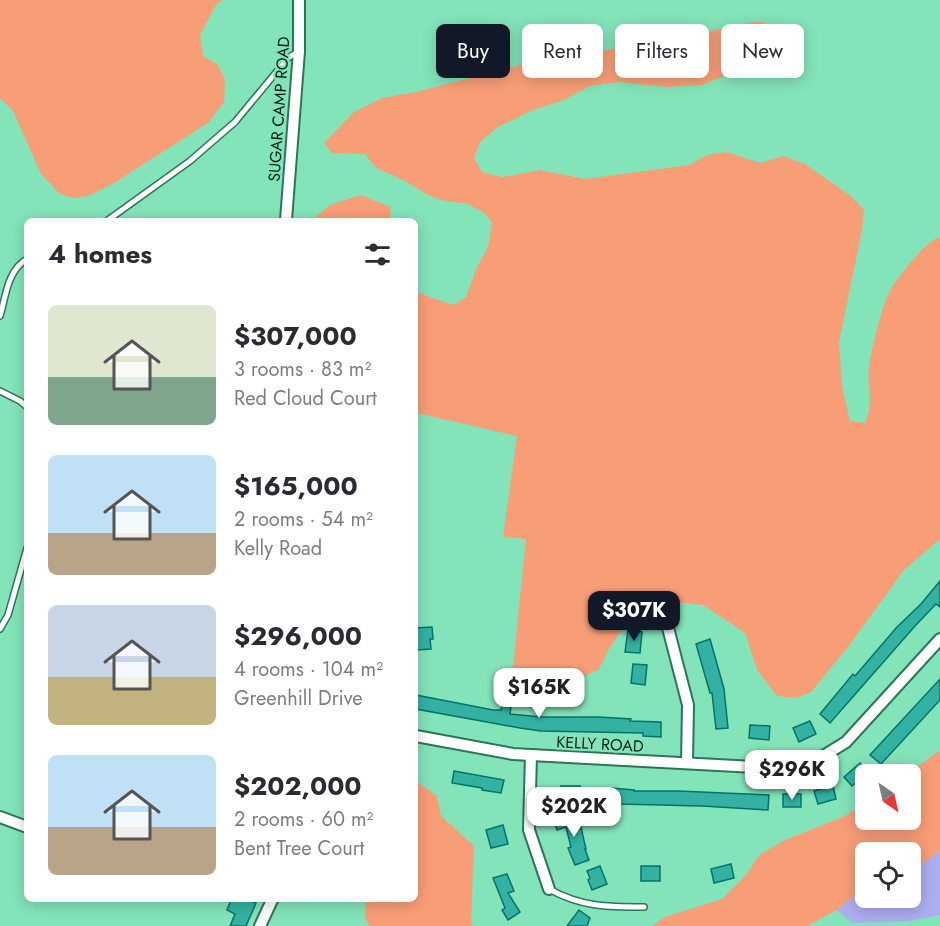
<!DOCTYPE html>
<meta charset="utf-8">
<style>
body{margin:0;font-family:Jost,sans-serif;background:#f2f2f3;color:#2b2b33;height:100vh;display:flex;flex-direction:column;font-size:22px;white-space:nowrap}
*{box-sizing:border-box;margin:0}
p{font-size:20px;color:#7c7c81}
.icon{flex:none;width:33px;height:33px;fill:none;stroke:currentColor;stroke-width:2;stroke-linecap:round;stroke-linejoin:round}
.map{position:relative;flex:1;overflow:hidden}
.side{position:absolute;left:24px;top:218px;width:394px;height:684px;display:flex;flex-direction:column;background:#fff;border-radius:9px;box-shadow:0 3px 15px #0003}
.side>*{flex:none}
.top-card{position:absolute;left:436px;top:24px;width:412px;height:54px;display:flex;gap:12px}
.needle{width:39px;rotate:146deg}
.fabs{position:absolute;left:855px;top:764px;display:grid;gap:12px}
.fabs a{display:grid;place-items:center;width:66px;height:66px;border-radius:9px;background:#fff;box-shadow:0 3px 15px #0003;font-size:30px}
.price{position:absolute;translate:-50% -51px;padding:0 14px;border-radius:12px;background:#fff;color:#222;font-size:20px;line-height:39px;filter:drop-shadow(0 2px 3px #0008)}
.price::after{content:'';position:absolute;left:50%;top:36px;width:18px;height:14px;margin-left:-9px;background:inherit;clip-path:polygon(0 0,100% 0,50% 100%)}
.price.selected{background:#111827;color:#fff}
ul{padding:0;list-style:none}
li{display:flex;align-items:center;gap:18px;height:150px;padding:0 24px}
li span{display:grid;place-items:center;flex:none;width:168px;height:120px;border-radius:9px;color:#555}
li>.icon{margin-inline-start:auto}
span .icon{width:72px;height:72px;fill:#fffc;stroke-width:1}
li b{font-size:26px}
h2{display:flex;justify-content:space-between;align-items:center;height:72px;padding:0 24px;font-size:26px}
.chip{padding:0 21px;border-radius:9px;background:#fff;box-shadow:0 3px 15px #0003;font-size:21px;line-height:54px}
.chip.selected{background:#111827;color:#fff}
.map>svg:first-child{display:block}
.green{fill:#f89e77}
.water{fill:#adadf1}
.building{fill:#33b2a3;stroke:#047369;stroke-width:1.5}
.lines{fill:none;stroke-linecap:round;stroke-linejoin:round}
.lane-casing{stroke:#2b7658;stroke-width:8}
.street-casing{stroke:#2b7658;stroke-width:14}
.lane{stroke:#fff;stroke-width:5}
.street{stroke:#fff;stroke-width:10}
.labels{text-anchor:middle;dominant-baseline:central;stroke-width:4.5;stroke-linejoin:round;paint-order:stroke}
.street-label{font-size:16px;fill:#022115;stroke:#83e3b9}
</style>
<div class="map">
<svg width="940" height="926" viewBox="0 0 940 926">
<rect width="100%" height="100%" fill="#83e3b9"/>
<g class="green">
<path d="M0 0H224L217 3 200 35 203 56 217 64 225 79 224 102 208 123 114 183 88 196 73 198 60 194 41 174 13 111 0 98Z"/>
<path d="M753 22H764L768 35 765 55 753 64 702 85 667 87 619 82 590 86 564 100 533 110 498 127 480 142 474 158 482 172 502 177 540 170 585 179 689 165 707 155 726 152 760 163 783 156 805 164 852 197 864 210 862 230 839 342 842 387 850 421 865 423C874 401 867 389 869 368 871 351 881 310 888 295 894 281 926 240 940 237V539L904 570 848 647 811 692 796 698 777 696 757 670 745 633 703 605 656 600 632 615 609 649 599 669 565 686H531L512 676 526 539 503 537 517 436 416 413V292L453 305 466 297 477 267 488 247 492 222 484 213 466 203 449 202 430 196 403 180 376 168 365 154 332 153 324 143 354 112 382 98 416 92 551 57 644 45Z"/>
<path d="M361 195 390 207 391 220H311L332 204Z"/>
<path d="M940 750V850L915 871 911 872 910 852H866L865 890 859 892 837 910 807 926H652L665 917 722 899 746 875 759 855 785 840 845 816 865 803 866 819H910V774H908Z"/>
<path d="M416 781 437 796 441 816 474 846 471 922 473 926H370L365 919 366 899 416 898Z"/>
</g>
<path class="water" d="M940 851V915L907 921 852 923 837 910 859 892 865 890 866 897H910L911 872Z"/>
<g class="building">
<path d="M940 581V607L936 604 915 626 830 723 820 714 853 674 855 676 897 627 921 604Z"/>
<path d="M432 627 433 639H430L431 649 416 650V628Z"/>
<path d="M628 630 642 632 640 653 625 652Z"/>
<path d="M710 639 724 689 728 728 716 729 712 693H710L696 644Z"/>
<path d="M633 664 647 665 645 685 631 683Z"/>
<path d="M940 679V700L881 764 870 755Z"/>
<path d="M416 695 493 710H501L502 705 511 707 510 714 542 717H599L631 719 630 721 661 722V737L643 736V733L541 731 520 728 416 709Z"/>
<path d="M810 721 816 734 799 742 793 728Z"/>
<path d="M750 725 770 726 769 740 749 738Z"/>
<path d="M860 763 868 773 852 786 844 777Z"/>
<path d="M454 771 504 780 501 793 482 790V788L452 783Z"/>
<rect x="561" y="786" width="19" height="13"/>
<path d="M833 786 836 799 818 804 814 791Z"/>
<path d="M610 788 634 790V791H678L769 795 768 810 702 806 619 804V800H609Z"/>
<rect x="783" y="794" width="18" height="13"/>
<path d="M568 814 569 821 579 819 586 849H585L589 860 575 865 568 848 571 847 566 827 557 830 554 818Z"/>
<path d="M503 825 508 844 491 848 486 830Z"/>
<path d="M731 864 734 878 714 883 711 869Z"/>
<path d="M600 866 607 884 592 890 588 880 590 878 587 871Z"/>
<rect x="641" y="866" width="19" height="15"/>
<path d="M507 874 514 891 508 893 520 912 508 920 502 910 505 908 493 878Z"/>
<path d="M232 898H245L256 903 246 926H230L235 914 227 910Z"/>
<path d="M579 910 590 918 587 926H567Z"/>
</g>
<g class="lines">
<defs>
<g id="lane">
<path d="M108 220 190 161 235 122 288 58 299 51"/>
<path d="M0 316C6 296 7 271 27 259"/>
<path d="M0 391 20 401 27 407"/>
<path d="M0 629 8 615 27 548"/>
<path d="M549 889C581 907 608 907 644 907"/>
</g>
<g id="street">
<path d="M286 220 299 51V0"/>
<path d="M667 624 688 705 687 762"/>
<path d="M416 736 513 754 531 755 772 768 796 766 817 760 846 742 940 639"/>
<path d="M531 755 529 830 549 889"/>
<path d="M0 817 27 827"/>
<path d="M260 926 273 898"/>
</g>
</defs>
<use href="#lane" class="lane-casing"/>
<use href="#street" class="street-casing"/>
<use href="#lane" class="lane"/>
<use href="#street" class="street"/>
</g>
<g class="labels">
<g class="street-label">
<text transform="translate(279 109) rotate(-86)">SUGAR CAMP ROAD</text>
<text transform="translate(600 744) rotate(3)">KELLY ROAD</text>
</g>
</g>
</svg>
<div class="fabs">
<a><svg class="needle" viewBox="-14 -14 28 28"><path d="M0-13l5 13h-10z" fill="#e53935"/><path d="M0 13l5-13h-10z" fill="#7c7c81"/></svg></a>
<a><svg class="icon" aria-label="locate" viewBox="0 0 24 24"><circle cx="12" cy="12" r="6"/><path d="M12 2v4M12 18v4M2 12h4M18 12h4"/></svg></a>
</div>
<b class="price selected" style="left:634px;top:642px">$307K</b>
<b class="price" style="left:539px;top:719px">$165K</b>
<b class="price" style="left:792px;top:801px">$296K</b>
<b class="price" style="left:574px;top:838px">$202K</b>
<div class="top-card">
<a class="chip selected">Buy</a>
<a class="chip">Rent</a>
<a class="chip">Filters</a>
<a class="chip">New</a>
</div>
<section class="side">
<h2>4 homes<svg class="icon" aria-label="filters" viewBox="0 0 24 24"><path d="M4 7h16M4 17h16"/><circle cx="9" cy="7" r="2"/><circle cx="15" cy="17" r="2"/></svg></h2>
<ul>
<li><span style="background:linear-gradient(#dfe7d0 60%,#7fa58c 0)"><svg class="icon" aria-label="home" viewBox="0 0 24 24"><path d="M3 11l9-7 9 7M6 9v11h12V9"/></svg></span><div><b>$307,000</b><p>3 rooms · 83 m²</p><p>Red Cloud Court</p></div></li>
<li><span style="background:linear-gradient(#bfe0f5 65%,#b9a48a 0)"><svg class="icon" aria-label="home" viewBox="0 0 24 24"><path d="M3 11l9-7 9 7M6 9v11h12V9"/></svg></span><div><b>$165,000</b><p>2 rooms · 54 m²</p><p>Kelly Road</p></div></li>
<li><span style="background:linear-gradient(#c9d6e8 60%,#c2b280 0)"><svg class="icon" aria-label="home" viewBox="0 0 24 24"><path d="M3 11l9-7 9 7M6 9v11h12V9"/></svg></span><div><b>$296,000</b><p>4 rooms · 104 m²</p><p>Greenhill Drive</p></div></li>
<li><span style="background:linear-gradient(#bfe0f5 60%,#b9a48a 0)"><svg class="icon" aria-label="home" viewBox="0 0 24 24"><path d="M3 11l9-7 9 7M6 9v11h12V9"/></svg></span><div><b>$202,000</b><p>2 rooms · 60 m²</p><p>Bent Tree Court</p></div></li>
</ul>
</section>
</div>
